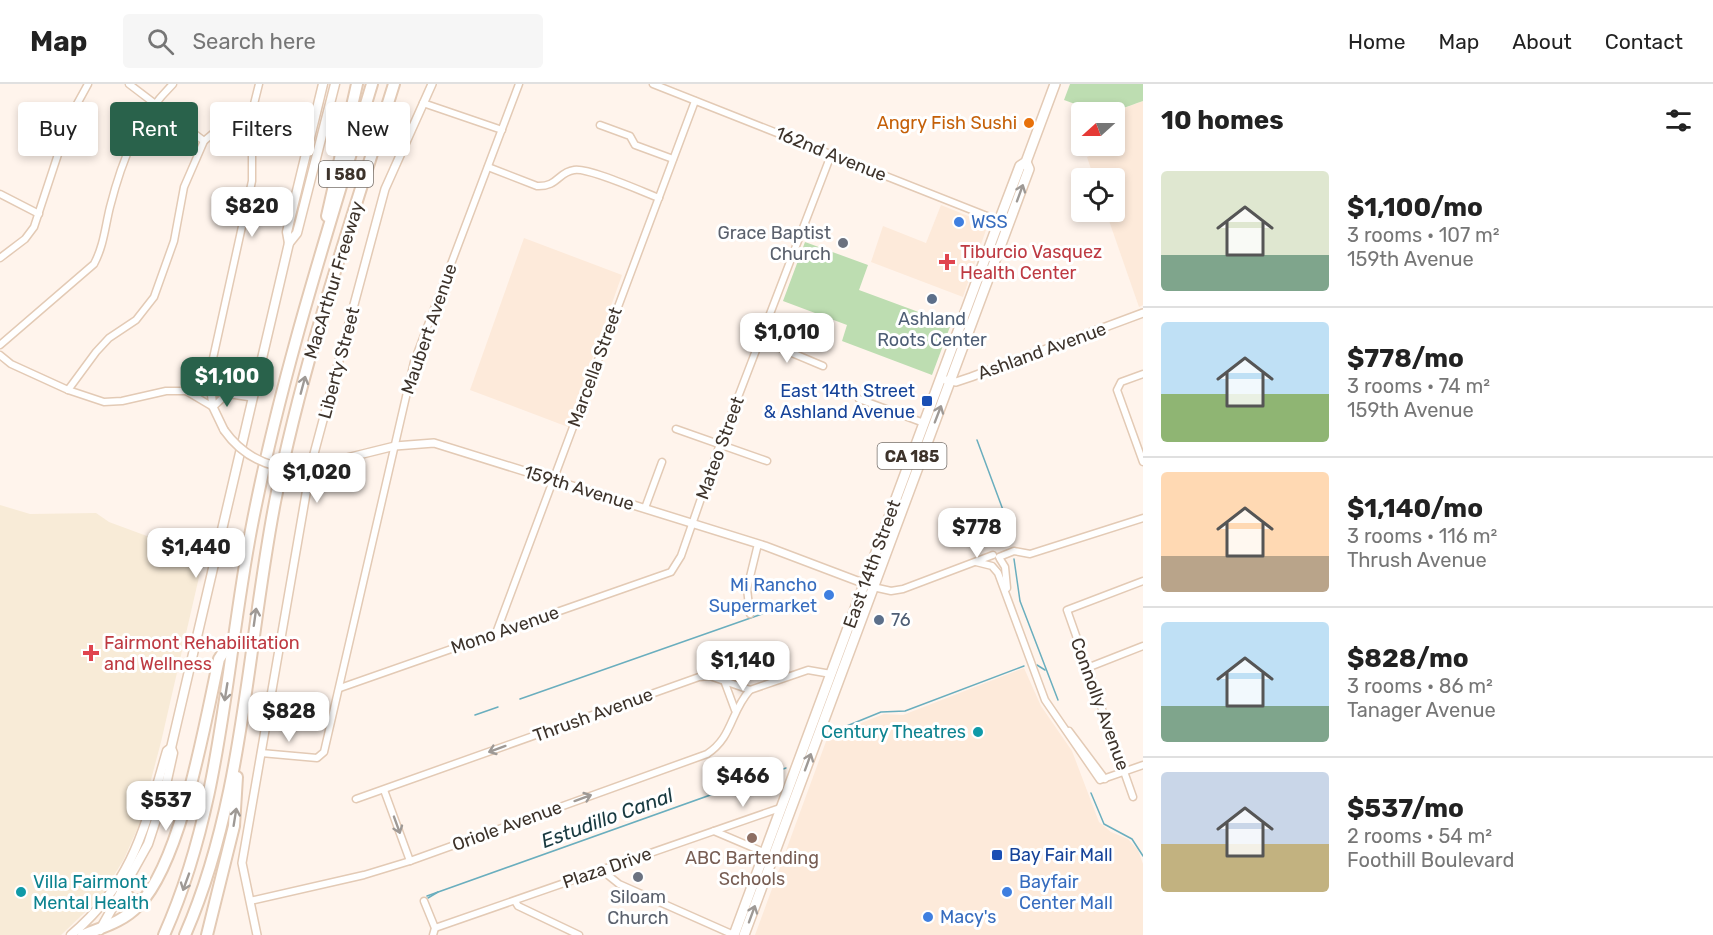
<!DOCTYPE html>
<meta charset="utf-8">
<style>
body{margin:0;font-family:Rubik,sans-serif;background:#f6f6f6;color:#222;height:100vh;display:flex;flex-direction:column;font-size:22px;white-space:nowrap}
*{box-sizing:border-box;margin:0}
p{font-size:20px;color:#767676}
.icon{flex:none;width:33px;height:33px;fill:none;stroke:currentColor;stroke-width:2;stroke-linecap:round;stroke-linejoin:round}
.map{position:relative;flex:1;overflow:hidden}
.panel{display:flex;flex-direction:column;background:#fff;width:570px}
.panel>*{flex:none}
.top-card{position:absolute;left:18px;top:18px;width:570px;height:54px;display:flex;gap:12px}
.needle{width:39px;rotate:249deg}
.buttons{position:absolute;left:1071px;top:18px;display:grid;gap:12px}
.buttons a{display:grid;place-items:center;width:54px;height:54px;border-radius:6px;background:#fff;box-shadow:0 3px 9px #0003;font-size:30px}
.price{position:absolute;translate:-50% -51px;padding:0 14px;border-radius:12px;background:#fff;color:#222;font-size:20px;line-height:39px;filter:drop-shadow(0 2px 3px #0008)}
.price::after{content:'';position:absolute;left:50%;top:36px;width:18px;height:14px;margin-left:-9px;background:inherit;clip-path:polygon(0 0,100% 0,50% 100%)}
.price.active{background:#29624b;color:#fff}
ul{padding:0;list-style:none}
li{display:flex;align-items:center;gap:18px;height:150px;padding:0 18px}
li+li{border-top:2px solid #e0e0e0}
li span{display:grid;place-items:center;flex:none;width:168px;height:120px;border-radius:6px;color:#555}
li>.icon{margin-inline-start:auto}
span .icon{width:72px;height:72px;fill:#fffc;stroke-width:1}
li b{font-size:26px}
h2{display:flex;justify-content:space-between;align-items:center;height:72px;padding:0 18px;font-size:26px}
.tag{padding:0 21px;border-radius:6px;background:#fff;box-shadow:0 3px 9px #0003;font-size:21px;line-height:54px}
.tag.active{background:#29624b;color:#fff}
header{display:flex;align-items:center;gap:36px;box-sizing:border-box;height:84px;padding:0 30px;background:#fff;border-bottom:2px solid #e0e0e0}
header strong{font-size:28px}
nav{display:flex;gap:33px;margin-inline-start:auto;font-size:21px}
.search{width:420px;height:54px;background:#f6f6f6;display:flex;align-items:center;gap:15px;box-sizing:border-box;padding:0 21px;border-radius:6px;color:#767676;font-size:22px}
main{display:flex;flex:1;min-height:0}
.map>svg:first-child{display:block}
.built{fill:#fdeada}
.industrial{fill:#f8ebd7}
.green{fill:#bdddb1}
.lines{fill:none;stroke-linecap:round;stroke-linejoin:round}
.stream{stroke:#6aaebe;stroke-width:1.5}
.minor-casing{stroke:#e3cab5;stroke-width:9}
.tertiary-casing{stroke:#e3cab5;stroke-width:10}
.secondary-casing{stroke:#e3cab5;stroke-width:11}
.primary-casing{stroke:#e3cab5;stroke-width:12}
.motorway-casing{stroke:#e3cab5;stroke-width:14}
.minor{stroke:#fff;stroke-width:6}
.tertiary{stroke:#fff;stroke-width:7}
.secondary{stroke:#fff;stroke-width:8}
.primary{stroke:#fff;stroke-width:9}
.motorway{stroke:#fff;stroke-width:10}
.tertiary-bridge-casing{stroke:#e3cab5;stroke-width:10;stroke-linecap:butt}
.tertiary-bridge{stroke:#fff;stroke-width:7}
.oneway{stroke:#9e9995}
.food-dot{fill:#e8710a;stroke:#fff;stroke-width:2}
.shop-dot{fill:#3f7fe0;stroke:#fff;stroke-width:2}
.worship-dot{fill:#6b7280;stroke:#fff;stroke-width:2}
.health-dot{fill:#e0444e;stroke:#fff;stroke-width:2}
.service-dot{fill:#5c6f8a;stroke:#fff;stroke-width:2}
.transit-dot{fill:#1a4fb4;stroke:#fff;stroke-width:2}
.culture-dot{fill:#0f9aa8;stroke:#fff;stroke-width:2}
.education-dot{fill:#8d6e63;stroke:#fff;stroke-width:2}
.labels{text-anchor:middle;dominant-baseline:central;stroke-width:6;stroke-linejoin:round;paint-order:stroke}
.shield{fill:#fff;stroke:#77706b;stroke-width:1.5}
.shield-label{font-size:16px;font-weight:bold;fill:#3d332b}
.food-label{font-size:18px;fill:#c56008;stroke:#fff;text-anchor:end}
.street-label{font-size:18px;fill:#3d332b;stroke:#fff}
.shop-label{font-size:18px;fill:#366cbe;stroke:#fff;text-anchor:start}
.worship-label{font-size:18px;fill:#5b616d;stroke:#fff;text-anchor:end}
.health-label{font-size:18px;fill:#be3a42;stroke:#fff;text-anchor:start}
.service-label{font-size:18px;fill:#4e5e75;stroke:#fff}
.transit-label{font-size:18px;fill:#164399;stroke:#fff;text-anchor:end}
.culture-label{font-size:18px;fill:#0d838f;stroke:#fff;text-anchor:end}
.education-label{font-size:18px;fill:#785e54;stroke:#fff}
.water-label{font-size:20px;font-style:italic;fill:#183a41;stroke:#fff}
</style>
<header>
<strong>Map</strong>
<div class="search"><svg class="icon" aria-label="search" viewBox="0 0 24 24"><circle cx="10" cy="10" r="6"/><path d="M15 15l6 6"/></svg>Search here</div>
<nav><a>Home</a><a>Map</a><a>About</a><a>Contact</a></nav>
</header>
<main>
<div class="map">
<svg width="1143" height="851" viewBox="0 0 1143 851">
<rect width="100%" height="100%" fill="#fff4ec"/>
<g class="built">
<path d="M1143 17V221L1139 223 1106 128H1114V94H1094L1087 73 1125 58 1114 28Z"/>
<path d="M941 121 988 140 963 213 871 178 883 142 926 159Z"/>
<path d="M524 154 622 191 568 343 470 306Z"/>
<path d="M1024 584 1041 622 1072 667 1099 738 1111 748 1128 755 1138 766 1143 780V851H755L828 652 884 630 903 631Z"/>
</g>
<path class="industrial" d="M0 421 30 430 96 429 109 438 182 465 190 476 202 480 161 658 139 741 124 775 100 814 61 851H0Z"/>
<g class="green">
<path d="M1070 0H1143V17C1105 31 1102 30 1064 16Z"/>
<path d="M805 158 868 181 859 206 951 240 932 291 842 257 847 241 783 217Z"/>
</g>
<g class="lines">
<g class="stream">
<path d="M977 356 1006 434 1012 459"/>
<path d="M1014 475 1020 517 1058 616"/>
<path d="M1037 581 1045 586"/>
<path d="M520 615 762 530"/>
<path d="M475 631 498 623"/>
<path d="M827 650 881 628 905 627 1024 582"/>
<path d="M1091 709 1104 740 1132 755 1143 772"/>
<path d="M427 812 786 684"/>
<path d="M428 814 438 808"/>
</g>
<defs>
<g id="minor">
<path d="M129 0 204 57"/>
<path d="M653 0 1002 138"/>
<path d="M423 19 502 46"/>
<path d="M600 41 630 52 635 61 673 75"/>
<path d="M488 83 537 102C558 103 558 88 574 86 588 83 643 108 659 114"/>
<path d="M0 110 39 130"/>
<path d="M0 174 25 155 34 143 71 31 88 0"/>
<path d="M761 256 823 282"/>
<path d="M0 261 94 180C104 161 105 143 110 123 122 76 138 34 173 0"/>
<path d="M0 271 11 280 68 306 104 318 122 317 166 307H211L210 288 252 97V28L259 0"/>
<path d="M210 288 186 307 213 323 228 309"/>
<path d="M1143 290 1121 298 1117 306 1143 378"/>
<path d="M68 306 96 268 109 254 136 236 154 213 174 157 184 103 204 57 228 37 252 28"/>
<path d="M859 315 924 339"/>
<path d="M676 345 767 377"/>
<path d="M645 424 662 378"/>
<path d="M999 473 1014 467 1030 470 1143 434"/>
<path d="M1000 475 1005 483 1007 504"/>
<path d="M976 478 992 482 998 489 1045 616 1100 696 1143 681"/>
<path d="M873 503 891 507 903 505 993 471"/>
<path d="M750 530 747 505 758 460"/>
<path d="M496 549 695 17"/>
<path d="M1087 584 1143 562"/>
<path d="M725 599 735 626"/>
<path d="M340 604 671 488 681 472 720 360 831 71"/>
<path d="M1069 647 1105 695"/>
<path d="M261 669 317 674 324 668 414 278 519 0"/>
<path d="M384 706 410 777"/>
<path d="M1133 713 1067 526 1143 497"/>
<path d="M356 715 699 593 710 592 750 606 808 586 831 590"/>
<path d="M714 747 768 770"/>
<path d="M606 784 609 792 619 800 734 851"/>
<path d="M250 817 364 791 410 777 707 670C733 653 730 628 750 606"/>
<path d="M424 817 435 844 433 851"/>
<path d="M515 817 518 822 579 851"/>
<path d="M435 844 780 724"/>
</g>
<g id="tertiary">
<path d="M946 296 956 298 971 293 1143 229"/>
<path d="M224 346 213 323 211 307 252 313"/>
<path d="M302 385 395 362 434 359 765 462 868 501"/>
<path d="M257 851 242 779 311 381 385 105 432 0"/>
</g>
<g id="secondary">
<path d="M289 159 297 149 335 0"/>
<path d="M100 846 148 760 163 714 173 669 171 664"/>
<path d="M71 851C134 798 145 742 167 667L171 664 289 159 287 148 323 0"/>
</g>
<g id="primary">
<path d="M734 851 999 137 1020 82 1026 78 1055 0"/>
<path d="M744 851 1029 85 1026 78"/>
</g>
<g id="motorway">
<path d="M327 132 357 0"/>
<path d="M127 798 125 805 128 813 135 817 144 815"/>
<path d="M83 851C103 843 123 838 139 821 182 776 205 638 219 575L232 555"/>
<path d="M164 851C223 719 225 580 252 441 281 291 328 146 372 0"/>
<path d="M185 851C244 716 247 562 275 418 303 276 351 138 394 0"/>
<path d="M207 851 234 742 237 693"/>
</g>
</defs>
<use href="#minor" class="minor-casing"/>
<use href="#tertiary" class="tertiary-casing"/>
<use href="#secondary" class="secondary-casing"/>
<use href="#primary" class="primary-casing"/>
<use href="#motorway" class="motorway-casing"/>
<use href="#minor" class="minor"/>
<use href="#tertiary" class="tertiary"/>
<use href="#secondary" class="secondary"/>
<use href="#primary" class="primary"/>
<use href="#motorway" class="motorway"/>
<defs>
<path id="tertiary-bridge" d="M224 346C243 373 270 385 302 385"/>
</defs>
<use href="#tertiary-bridge" class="tertiary-bridge-casing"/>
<use href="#tertiary-bridge" class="tertiary-bridge"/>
</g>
<defs><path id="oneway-shaft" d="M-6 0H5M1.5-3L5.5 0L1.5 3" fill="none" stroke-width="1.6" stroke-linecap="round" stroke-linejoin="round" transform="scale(1.5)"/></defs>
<g class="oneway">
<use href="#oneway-shaft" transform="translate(1020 109) rotate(-70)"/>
<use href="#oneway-shaft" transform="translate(303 301) rotate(-75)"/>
<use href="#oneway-shaft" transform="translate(938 330) rotate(-69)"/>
<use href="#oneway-shaft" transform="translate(255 533) rotate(-82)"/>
<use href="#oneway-shaft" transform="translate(226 608) rotate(99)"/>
<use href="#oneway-shaft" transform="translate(497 665) rotate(160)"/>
<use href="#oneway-shaft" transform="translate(808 678) rotate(-70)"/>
<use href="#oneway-shaft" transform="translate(583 714) rotate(-20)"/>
<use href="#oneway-shaft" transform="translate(235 733) rotate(-81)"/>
<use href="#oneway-shaft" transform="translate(397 741) rotate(70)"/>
<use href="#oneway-shaft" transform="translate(186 798) rotate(110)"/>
<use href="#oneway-shaft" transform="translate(752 830) rotate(-70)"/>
</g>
<circle class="food-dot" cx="1029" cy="39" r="6"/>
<g class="shop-dot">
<circle cx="959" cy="138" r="6"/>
<circle cx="829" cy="511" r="6"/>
<circle cx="1007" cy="808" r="6"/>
<circle cx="928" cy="833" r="6"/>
</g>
<g class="worship-dot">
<circle cx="843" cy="159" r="6"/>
<circle cx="638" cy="793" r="6"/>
</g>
<g class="health-dot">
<path d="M944 169h6v6h6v6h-6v6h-6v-6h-6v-6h6z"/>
<path d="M88 560h6v6h6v6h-6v6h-6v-6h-6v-6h6z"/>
</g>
<g class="service-dot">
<circle cx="932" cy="215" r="6"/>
<circle cx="879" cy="536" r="6"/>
</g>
<g class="transit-dot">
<rect x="921" y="311" width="12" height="12" rx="3"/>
<rect x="991" y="765" width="12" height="12" rx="3"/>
</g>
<g class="culture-dot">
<circle cx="978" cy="648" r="6"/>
<circle cx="21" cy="808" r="6"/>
</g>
<circle class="education-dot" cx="752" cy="754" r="6"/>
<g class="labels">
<g class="shield">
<rect x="319" y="77" width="54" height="26" rx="4.5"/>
<rect x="877.5" y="359" width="69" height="26" rx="4.5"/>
</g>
<g class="shield-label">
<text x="346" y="90">I 580</text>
<text x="912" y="372">CA 185</text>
</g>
<g class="food-label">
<text x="1017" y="39">Angry Fish Sushi</text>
</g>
<g class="street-label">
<text transform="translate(831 70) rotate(22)">162nd Avenue</text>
<text transform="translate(334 196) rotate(-73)">MacArthur Freeway</text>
<text transform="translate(429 245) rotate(-71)">Maubert Avenue</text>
<text transform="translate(1042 267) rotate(-20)">Ashland Avenue</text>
<text transform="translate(339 279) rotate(-75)">Liberty Street</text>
<text transform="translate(595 283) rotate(-70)">Marcella Street</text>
<text transform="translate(720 364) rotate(-70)">Mateo Street</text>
<text transform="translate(579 404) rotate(17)">159th Avenue</text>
<text transform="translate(872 480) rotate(-70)">East 14th Street</text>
<text transform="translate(505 546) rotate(-19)">Mono Avenue</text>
<text transform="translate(1100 620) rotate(70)">Connolly Avenue</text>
<text transform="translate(593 631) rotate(-20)">Thrush Avenue</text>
<text transform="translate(507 742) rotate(-20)">Oriole Avenue</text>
<text transform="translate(607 784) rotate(-19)">Plaza Drive</text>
</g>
<g class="shop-label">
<text x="971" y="138">WSS</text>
<text x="817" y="501" text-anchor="end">Mi Rancho<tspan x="817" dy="21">Supermarket</tspan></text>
<text x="1019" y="798">Bayfair<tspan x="1019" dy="21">Center Mall</tspan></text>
<text x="940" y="833">Macy's</text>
</g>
<g class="worship-label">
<text x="831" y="149">Grace Baptist<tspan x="831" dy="21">Church</tspan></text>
<text x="638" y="813" text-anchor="middle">Siloam<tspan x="638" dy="21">Church</tspan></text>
</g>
<g class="health-label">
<text x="960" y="168">Tiburcio Vasquez<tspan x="960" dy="21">Health Center</tspan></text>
<text x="104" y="559">Fairmont Rehabilitation<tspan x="104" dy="21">and Wellness</tspan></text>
</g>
<g class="service-label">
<text x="932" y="235">Ashland<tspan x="932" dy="21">Roots Center</tspan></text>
<text x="891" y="536" text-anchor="start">76</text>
</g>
<g class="transit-label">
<text x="915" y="307">East 14th Street<tspan x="915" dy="21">&amp; Ashland Avenue</tspan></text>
<text x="1009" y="771" text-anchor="start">Bay Fair Mall</text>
</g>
<g class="culture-label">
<text x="966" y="648">Century Theatres</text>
<text x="33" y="798" text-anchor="start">Villa Fairmont<tspan x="33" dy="21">Mental Health</tspan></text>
</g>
<g class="education-label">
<text x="752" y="774">ABC Bartending<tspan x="752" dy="21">Schools</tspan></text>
</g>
<g class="water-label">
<text transform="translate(607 734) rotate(-20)">Estudillo Canal</text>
</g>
</g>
</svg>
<div class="buttons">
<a><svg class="needle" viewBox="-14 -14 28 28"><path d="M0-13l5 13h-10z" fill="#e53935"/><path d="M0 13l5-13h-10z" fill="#767676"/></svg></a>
<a><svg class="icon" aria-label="locate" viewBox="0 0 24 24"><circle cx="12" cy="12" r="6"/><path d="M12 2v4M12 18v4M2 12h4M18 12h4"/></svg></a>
</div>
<b class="price" style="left:252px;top:154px">$820</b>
<b class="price" style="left:787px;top:280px">$1,010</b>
<b class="price active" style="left:227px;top:324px">$1,100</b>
<b class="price" style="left:317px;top:420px">$1,020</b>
<b class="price" style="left:977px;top:475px">$778</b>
<b class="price" style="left:196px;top:495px">$1,440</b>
<b class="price" style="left:743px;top:608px">$1,140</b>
<b class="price" style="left:289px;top:659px">$828</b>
<b class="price" style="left:743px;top:724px">$466</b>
<b class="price" style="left:166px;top:748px">$537</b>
<div class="top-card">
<a class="tag">Buy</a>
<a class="tag active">Rent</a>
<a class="tag">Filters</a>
<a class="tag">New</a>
</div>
</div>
<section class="panel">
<h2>10 homes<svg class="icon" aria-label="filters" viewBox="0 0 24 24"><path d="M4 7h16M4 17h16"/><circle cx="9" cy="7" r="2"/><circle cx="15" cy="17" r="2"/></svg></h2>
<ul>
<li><span style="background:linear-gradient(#dfe7d0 70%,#7fa58c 0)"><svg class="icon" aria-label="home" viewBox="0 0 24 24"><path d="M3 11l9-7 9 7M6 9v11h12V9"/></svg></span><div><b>$1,100/mo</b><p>3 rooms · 107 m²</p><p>159th Avenue</p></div></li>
<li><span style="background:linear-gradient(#bfe0f5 60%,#8fb573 0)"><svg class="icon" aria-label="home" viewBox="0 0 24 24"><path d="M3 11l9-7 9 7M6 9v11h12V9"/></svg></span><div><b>$778/mo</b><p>3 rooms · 74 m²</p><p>159th Avenue</p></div></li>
<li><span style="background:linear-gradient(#ffd9b3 70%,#b9a48a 0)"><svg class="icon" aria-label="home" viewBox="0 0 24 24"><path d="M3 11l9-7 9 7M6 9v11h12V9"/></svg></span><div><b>$1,140/mo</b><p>3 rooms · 116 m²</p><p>Thrush Avenue</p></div></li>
<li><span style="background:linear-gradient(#bfe0f5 70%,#7fa58c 0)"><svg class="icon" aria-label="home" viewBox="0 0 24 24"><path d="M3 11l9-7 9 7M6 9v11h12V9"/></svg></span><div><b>$828/mo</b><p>3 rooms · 86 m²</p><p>Tanager Avenue</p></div></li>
<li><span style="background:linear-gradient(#c9d6e8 60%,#c2b280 0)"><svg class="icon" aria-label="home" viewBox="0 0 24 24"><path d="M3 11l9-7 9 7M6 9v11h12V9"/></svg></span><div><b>$537/mo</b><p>2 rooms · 54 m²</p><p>Foothill Boulevard</p></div></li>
</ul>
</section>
</main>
